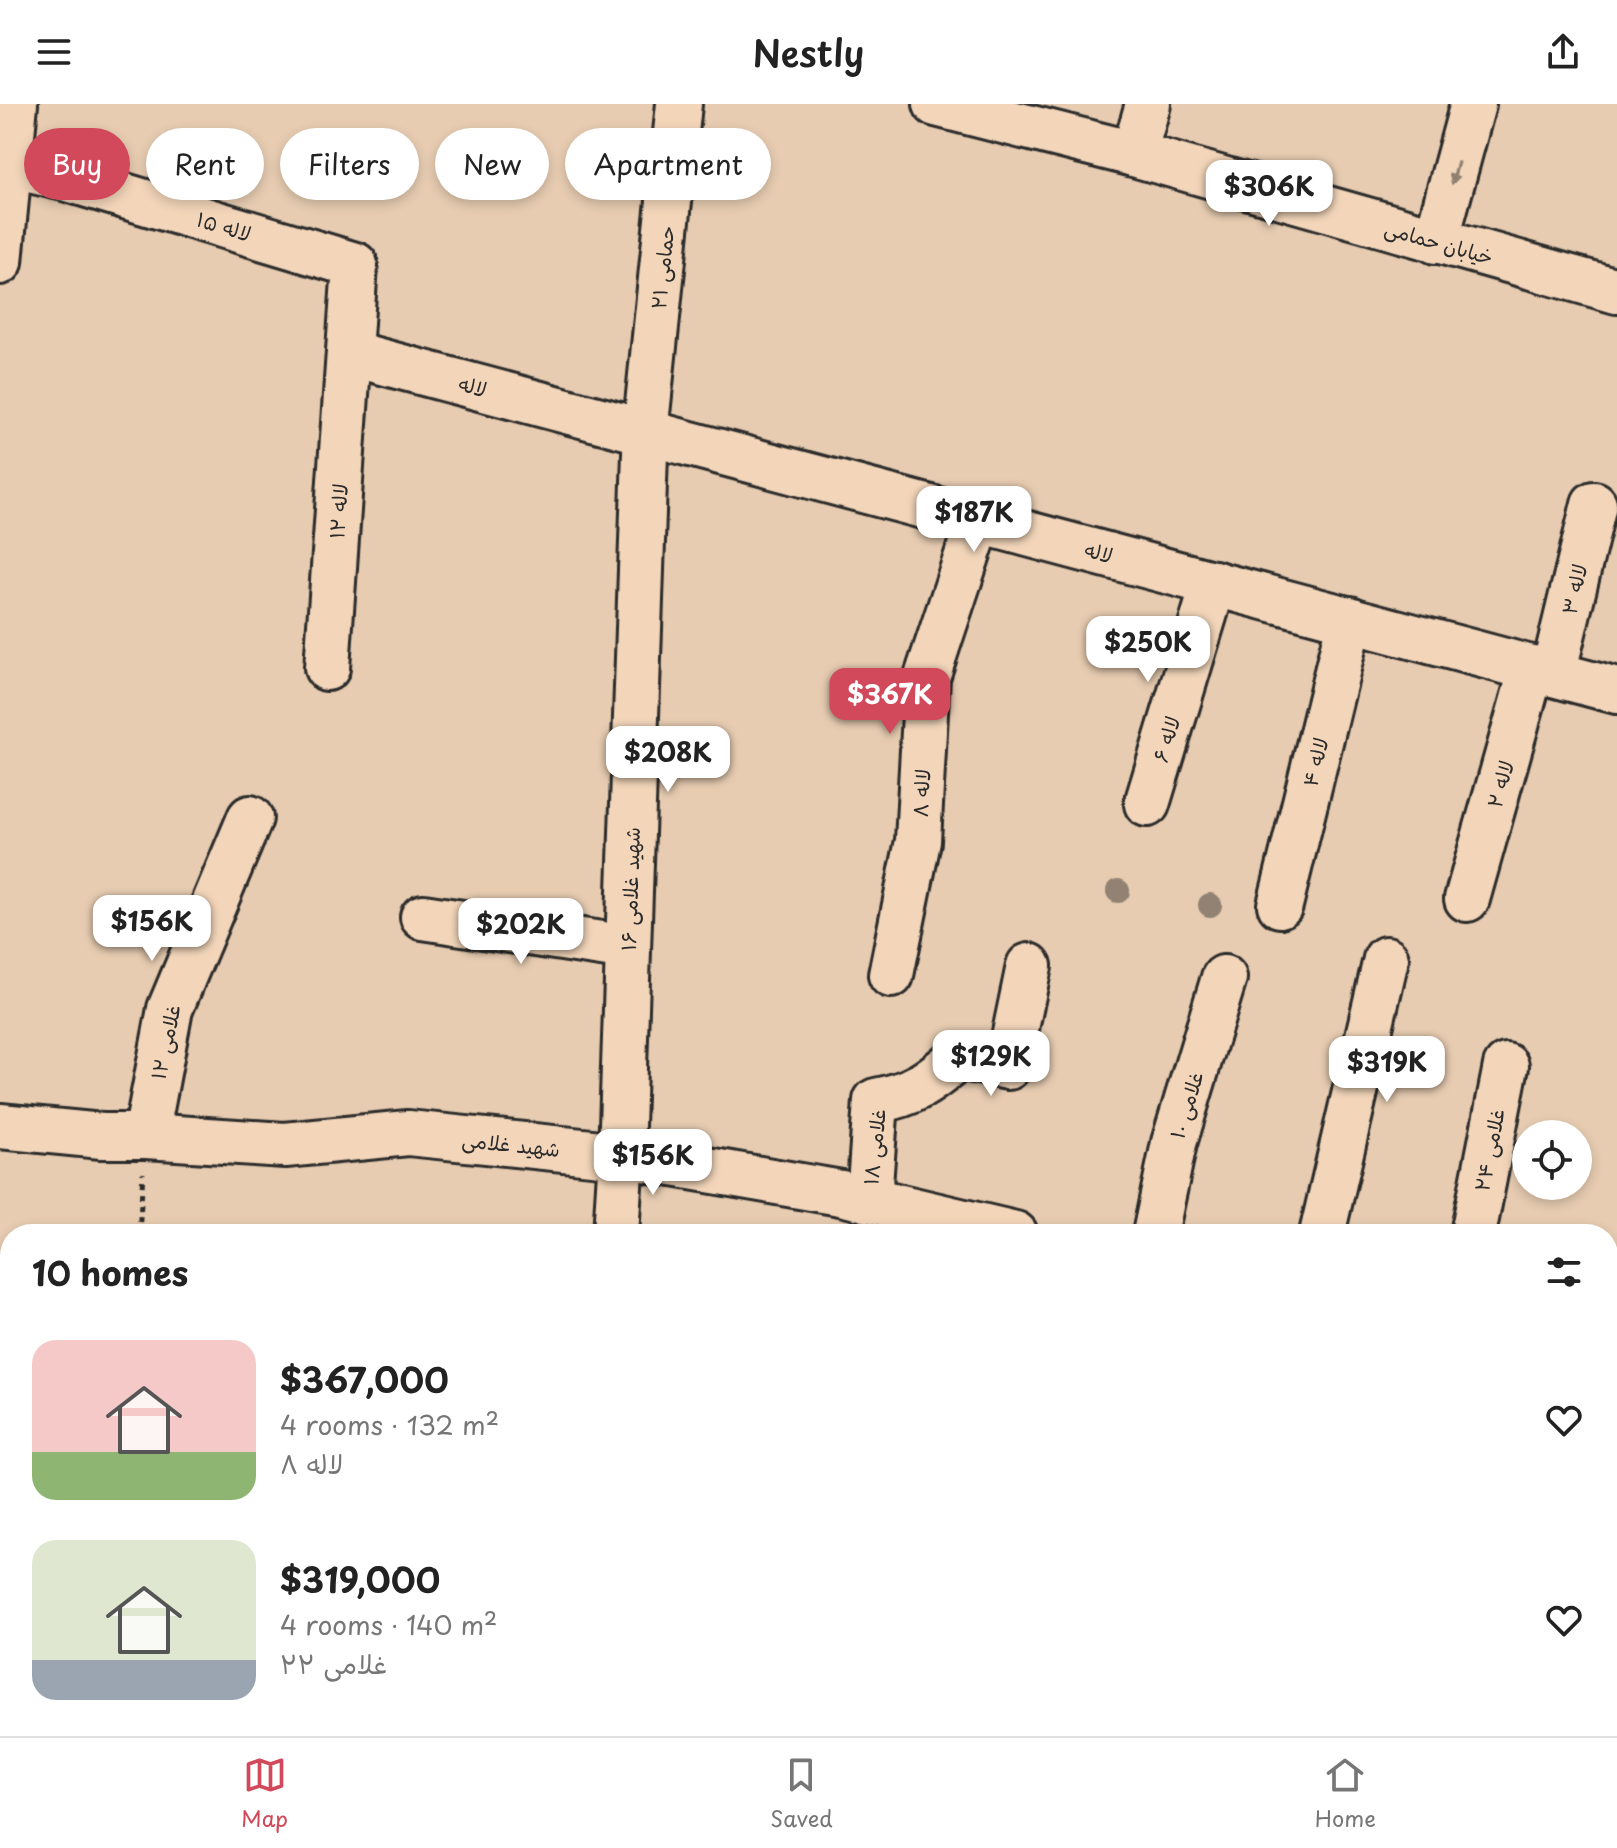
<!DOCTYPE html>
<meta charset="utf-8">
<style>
body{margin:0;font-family:"Playpen Sans","Playpen Sans Arabic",sans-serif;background:#f2f2f2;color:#222;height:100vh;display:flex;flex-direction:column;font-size:30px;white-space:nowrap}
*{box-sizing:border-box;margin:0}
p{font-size:26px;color:#767676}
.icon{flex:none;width:44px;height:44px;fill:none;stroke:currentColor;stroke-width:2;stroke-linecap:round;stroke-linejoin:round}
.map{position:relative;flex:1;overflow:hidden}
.drawer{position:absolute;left:0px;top:1120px;width:1618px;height:512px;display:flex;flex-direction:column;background:#fff;border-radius:32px 32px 0 0;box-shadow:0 4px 12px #0003}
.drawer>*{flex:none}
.top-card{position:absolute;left:24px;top:24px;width:800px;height:72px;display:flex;gap:16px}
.controls{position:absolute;left:1512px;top:1016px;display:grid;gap:16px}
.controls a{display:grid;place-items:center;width:80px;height:80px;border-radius:50%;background:#fff;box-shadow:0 4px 12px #0003;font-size:40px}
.price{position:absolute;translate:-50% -68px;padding:0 18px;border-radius:16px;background:#fff;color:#222;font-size:26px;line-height:52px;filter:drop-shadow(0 2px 4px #0008)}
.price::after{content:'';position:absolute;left:50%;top:48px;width:24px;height:18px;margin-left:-12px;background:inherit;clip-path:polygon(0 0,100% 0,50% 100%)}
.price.current{background:#d1495b;color:#fff}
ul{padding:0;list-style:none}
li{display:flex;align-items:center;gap:24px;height:200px;padding:0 32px}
li span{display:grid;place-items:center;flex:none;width:224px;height:160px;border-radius:24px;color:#555}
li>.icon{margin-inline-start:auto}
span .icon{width:96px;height:96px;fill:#fffc;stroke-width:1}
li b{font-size:34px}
h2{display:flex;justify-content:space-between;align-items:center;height:96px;padding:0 32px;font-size:34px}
.pill{padding:0 28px;border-radius:36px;background:#fff;box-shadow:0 4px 12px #0003;font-size:28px;line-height:72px}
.pill.current{background:#d1495b;color:#fff}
header{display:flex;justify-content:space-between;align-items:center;height:104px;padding:0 32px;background:#fff;font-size:36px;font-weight:600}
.dock{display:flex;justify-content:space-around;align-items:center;height:112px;border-top:2px solid #e0e0e0;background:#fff;font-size:22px;color:#767676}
.dock a{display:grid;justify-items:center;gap:4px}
.dock .current{color:#d1495b}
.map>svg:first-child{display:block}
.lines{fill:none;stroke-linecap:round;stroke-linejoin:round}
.minor-casing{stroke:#2b2b2b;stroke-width:50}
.path{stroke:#2b2b2b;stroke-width:5;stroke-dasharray:6 6;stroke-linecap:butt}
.minor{stroke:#f3d6ba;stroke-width:44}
.tree{fill:#918273}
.oneway{fill:#8f8072}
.labels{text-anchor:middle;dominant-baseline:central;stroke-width:6;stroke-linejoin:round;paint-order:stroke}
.street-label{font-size:20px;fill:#2b2b2b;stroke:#f3d6ba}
</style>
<header><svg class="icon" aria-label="menu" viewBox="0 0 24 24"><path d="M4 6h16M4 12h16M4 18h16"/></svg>Nestly<svg class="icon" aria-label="share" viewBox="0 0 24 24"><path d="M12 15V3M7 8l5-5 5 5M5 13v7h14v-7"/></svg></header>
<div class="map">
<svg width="1617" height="1632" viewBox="0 0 1617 1632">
<rect width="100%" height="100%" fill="#e7ccb1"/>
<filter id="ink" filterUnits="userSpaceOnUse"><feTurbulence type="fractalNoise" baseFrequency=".0125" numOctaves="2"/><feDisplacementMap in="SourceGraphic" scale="16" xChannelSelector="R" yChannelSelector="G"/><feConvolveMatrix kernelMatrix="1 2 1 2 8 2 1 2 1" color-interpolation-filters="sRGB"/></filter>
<g filter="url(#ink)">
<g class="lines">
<defs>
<g id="minor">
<path d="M936 0 1134 50 1617 187"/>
<path d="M1134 50 1148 0"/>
<path d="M9 61 68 75 355 161 327 564"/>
<path d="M1436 137 1473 0"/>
<path d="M0 158 15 0"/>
<path d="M349 249 1617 587"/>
<path d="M1553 570 1594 400"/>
<path d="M1147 700 1214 479"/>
<path d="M1467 795 1532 564"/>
<path d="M1280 801 1350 515"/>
<path d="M423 813 628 844"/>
<path d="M891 871 918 737 927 573 979 416"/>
<path d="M0 1022 102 1032H146L285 1041 408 1029 621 1051 841 1089 1015 1130"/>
<path d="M146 1032 170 905 250 714"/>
<path d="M869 1096 876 997C914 990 930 978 959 953L1008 963 1029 862"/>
<path d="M616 1130 621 1051 646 320 679 0"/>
<path d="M1155 1130 1174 1039 1224 874"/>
<path d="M1322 1130 1386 855"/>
<path d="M1473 1130 1506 962"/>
<path d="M1608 1274 1617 1276"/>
<path d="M0 1407 10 1409"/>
<path d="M1608 1501 1617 1481"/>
<path d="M1391 1622 1402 1624"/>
<path d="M585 1632 586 1622"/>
<path d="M1234 1632 1236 1622"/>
<path d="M1548 1632 1553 1622"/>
</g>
</defs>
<use href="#minor" class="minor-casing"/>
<path class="path" d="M139 1130 143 1069"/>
<use href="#minor" class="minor"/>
</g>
<g class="tree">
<circle cx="1118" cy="787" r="12"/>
<circle cx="1210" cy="801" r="12"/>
</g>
<defs><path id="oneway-solid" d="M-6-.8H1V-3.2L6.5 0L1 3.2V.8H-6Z" transform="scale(2)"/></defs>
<use class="oneway" href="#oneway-solid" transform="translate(1455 69) rotate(105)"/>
</g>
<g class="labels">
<g class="street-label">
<text transform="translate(224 122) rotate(17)">لاله ۱۵</text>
<text transform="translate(1439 138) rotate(16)">خیابان حمامی</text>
<text transform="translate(662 164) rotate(-84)">حمامی ۲۱</text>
<text transform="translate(473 282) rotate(15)">لاله</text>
<text transform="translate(338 407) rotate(-86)">لاله ۱۲</text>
<text transform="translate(1099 448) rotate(15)">لاله</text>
<text transform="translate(1574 485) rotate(-77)">لاله ۳</text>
<text transform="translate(1166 635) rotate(-73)">لاله ۶</text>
<text transform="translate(1315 658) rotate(-76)">لاله ۴</text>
<text transform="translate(1500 680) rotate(-74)">لاله ۲</text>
<text transform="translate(921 689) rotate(-87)">لاله ۸</text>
<text transform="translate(630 785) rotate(-88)">شهید غلامی ۱۶</text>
<text transform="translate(165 938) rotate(-78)">غلامی ۱۲</text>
<text transform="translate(1186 1001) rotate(-73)">غلامی ۱۰</text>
<text transform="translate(511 1040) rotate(6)">شهید غلامی</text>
<text transform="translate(874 1043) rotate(-84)">غلامی ۱۸</text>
<text transform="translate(1489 1046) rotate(-79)">غلامی ۲۴</text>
</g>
</g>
</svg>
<div class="controls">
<a><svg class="icon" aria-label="locate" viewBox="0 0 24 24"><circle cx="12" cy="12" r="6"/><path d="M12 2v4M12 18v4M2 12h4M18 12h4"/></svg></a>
</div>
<b class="price" style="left:1269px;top:124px">$306K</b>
<b class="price" style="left:974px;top:450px">$187K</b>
<b class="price" style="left:1148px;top:580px">$250K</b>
<b class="price current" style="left:890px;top:632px">$367K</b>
<b class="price" style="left:668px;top:690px">$208K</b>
<b class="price" style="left:152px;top:859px">$156K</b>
<b class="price" style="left:521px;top:862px">$202K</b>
<b class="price" style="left:991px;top:994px">$129K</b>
<b class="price" style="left:1387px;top:1000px">$319K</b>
<b class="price" style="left:653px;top:1093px">$156K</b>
<div class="top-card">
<a class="pill current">Buy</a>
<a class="pill">Rent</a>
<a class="pill">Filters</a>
<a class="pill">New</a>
<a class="pill">Apartment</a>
</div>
<section class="drawer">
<h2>10 homes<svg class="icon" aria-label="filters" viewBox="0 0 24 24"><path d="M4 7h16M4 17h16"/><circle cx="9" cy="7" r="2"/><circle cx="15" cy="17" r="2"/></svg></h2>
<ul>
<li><span style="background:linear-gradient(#f6c9c9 70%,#8fb573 0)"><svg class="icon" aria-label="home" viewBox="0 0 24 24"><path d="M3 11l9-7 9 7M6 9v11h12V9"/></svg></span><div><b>$367,000</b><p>4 rooms · 132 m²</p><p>لاله ۸</p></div><svg class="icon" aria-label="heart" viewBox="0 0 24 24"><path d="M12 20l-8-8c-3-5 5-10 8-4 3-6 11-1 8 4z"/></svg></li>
<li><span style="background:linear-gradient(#dfe7d0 75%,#9aa5b1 0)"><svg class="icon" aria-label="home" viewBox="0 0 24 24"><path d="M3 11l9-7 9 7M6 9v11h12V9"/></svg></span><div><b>$319,000</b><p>4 rooms · 140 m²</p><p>غلامی ۲۲</p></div><svg class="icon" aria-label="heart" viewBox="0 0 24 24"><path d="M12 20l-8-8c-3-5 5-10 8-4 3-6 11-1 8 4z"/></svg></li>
</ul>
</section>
</div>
<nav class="dock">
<a class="current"><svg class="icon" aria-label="map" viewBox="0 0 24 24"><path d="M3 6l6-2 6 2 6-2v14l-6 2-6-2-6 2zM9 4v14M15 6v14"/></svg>Map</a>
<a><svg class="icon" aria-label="saved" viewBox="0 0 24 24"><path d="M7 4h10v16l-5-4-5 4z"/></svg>Saved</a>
<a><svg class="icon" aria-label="home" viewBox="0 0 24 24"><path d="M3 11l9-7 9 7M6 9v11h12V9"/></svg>Home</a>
</nav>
